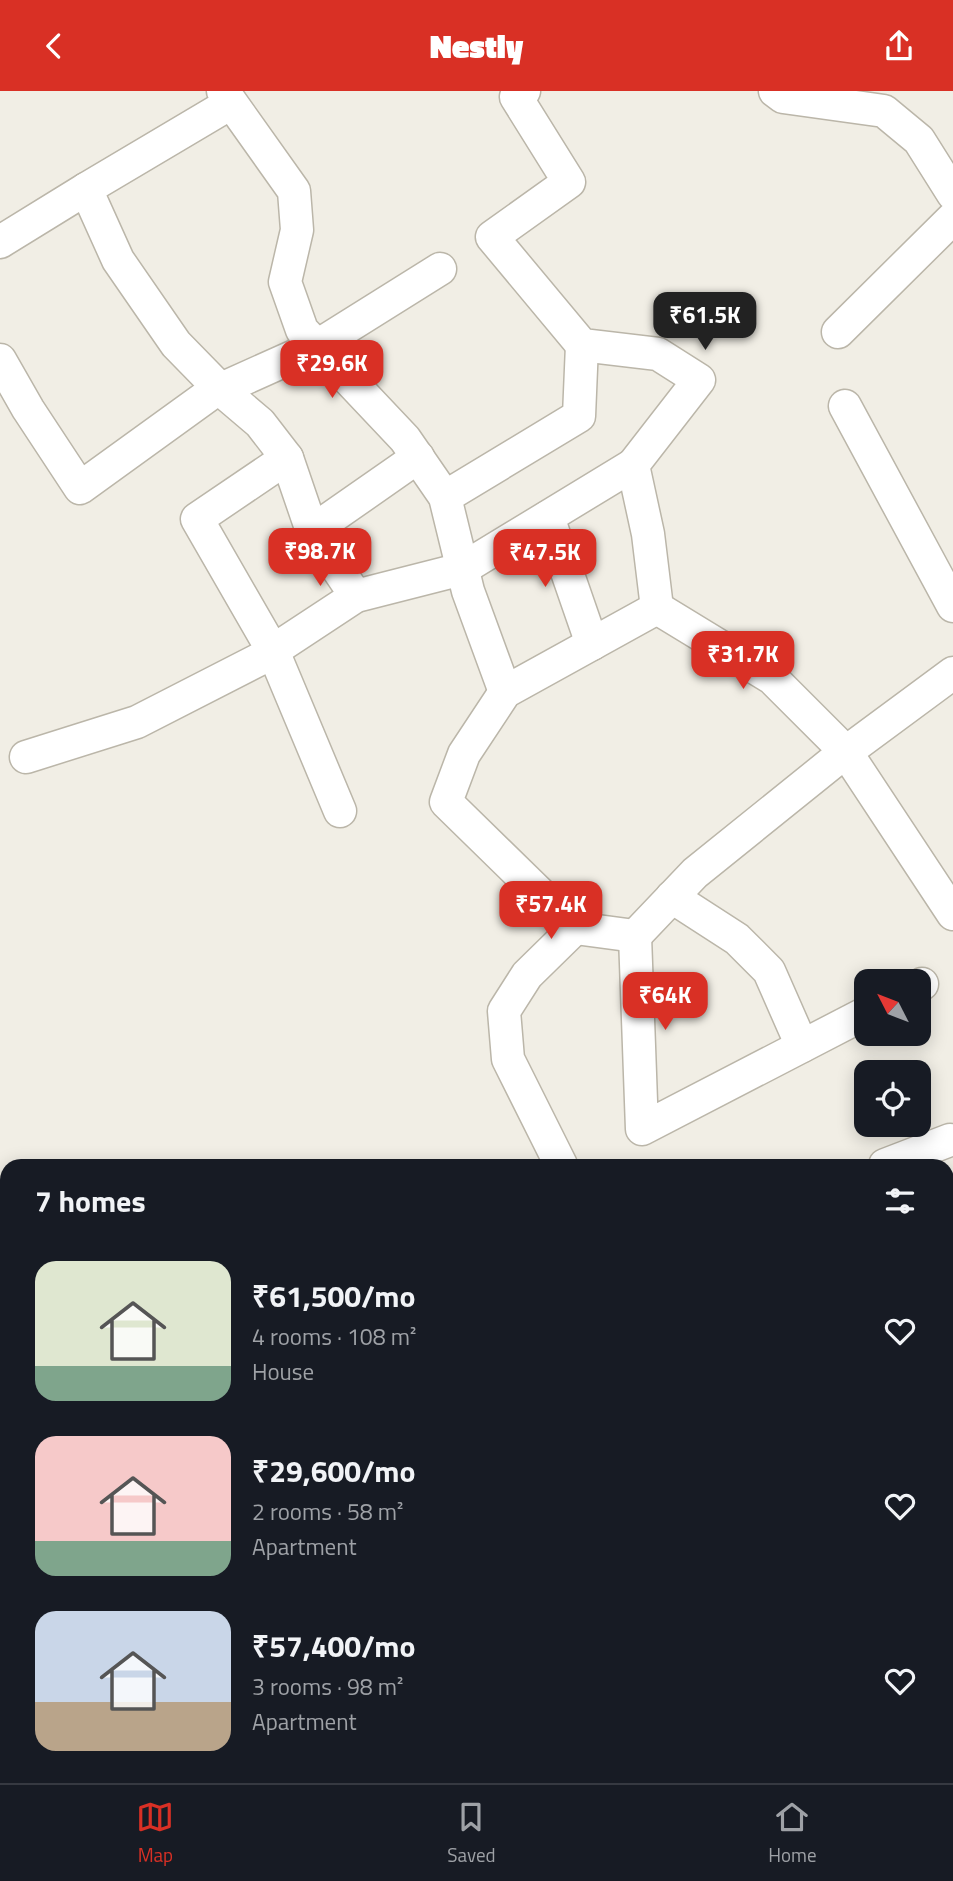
<!DOCTYPE html>
<meta charset="utf-8">
<style>
body{margin:0;font-family:"Titillium Web",sans-serif;background:#20242c;color:#f1f3f6;height:100vh;display:flex;flex-direction:column;font-size:26px;white-space:nowrap}
*{box-sizing:border-box;margin:0}
p{font-size:23px;color:#9ea1a6}
.icon{flex:none;width:38px;height:38px;fill:none;stroke:currentColor;stroke-width:2;stroke-linecap:round;stroke-linejoin:round}
.map{position:relative;flex:1;overflow:hidden}
.side{position:absolute;left:0px;top:1068px;width:954px;height:625px;display:flex;flex-direction:column;background:#171b24;border-radius:21px 21px 0 0;box-shadow:0 4px 18px #0003}
.side>*{flex:none}
.needle{width:46px;rotate:312deg}
.fabs{position:absolute;left:854px;top:878px;display:grid;gap:14px}
.fabs a{display:grid;place-items:center;width:77px;height:77px;border-radius:14px;background:#171b24;box-shadow:0 4px 18px #0003;font-size:35px}
.price{position:absolute;translate:-50% -60px;padding:0 16px;border-radius:14px;background:#d93025;color:#fff;font-size:23px;line-height:46px;filter:drop-shadow(0 2px 4px #0008)}
.price::after{content:'';position:absolute;left:50%;top:42px;width:21px;height:16px;margin-left:-10px;background:inherit;clip-path:polygon(0 0,100% 0,50% 100%)}
.price.selected{background:#222;color:#fff}
ul{padding:0;list-style:none}
li{display:flex;align-items:center;gap:21px;height:175px;padding:0 35px}
li span{display:grid;place-items:center;flex:none;width:196px;height:140px;border-radius:21px;color:#555}
li>.icon{margin-inline-start:auto}
span .icon{width:84px;height:84px;fill:#fffc;stroke-width:1}
li b{font-size:30px}
h2{display:flex;justify-content:space-between;align-items:center;height:84px;padding:0 35px;font-size:30px}
header{display:flex;justify-content:space-between;align-items:center;height:91px;padding:0 35px;background:#d93025;color:#fff;font-size:32px;font-weight:800}
.menu{display:flex;justify-content:space-around;align-items:center;height:98px;border-top:2px solid #363941;background:#171b24;font-size:19px;color:#9ea1a6}
.menu a{display:grid;justify-items:center;gap:4px}
.menu .selected{color:#d93025}
.map>svg:first-child{display:block}
.lines{fill:none;stroke-linecap:round;stroke-linejoin:round}
.minor-casing{stroke:#bbb6a9;stroke-width:35}
.minor{stroke:#fff;stroke-width:32}
.rail-casing{stroke:#949494;stroke-width:8}
.rail{stroke:#fff;stroke-width:5;stroke-dasharray:16;stroke-linecap:butt}
</style>
<header><svg class="icon" aria-label="back" viewBox="0 0 24 24"><path d="M15 5l-7 7 7 7"/></svg>Nestly<svg class="icon" aria-label="share" viewBox="0 0 24 24"><path d="M12 15V3M7 8l5-5 5 5M5 13v7h14v-7"/></svg></header>
<div class="map">
<svg width="953" height="1692" viewBox="0 0 953 1692">
<rect width="100%" height="100%" fill="#f1eee5"/>
<g class="lines">
<defs>
<g id="minor">
<path d="M223 0 294 100 297 139 285 191 302 239 405 348 445 406 468 500 505 601"/>
<path d="M524 0 516 6 569 91 492 146 582 254 658 263 699 289 633 374 648 443 657 517"/>
<path d="M775 0 783 6 884 20 919 49 953 103"/>
<path d="M231 12 86 98 118 169 176 253 220 298 260 332 287 367 312 440 418 366"/>
<path d="M0 151 86 98"/>
<path d="M838 241 953 127"/>
<path d="M0 269 28 318 80 397 210 303 317 255 440 178"/>
<path d="M845 315 953 515"/>
<path d="M287 367 197 428 273 560 340 720"/>
<path d="M445 406 579 325 582 254"/>
<path d="M548 426 592 553"/>
<path d="M312 440 356 505"/>
<path d="M657 517 505 601 464 663 446 711 575 837 635 845 695 782 834 670 953 582"/>
<path d="M657 517 772 587 846 661 953 823"/>
<path d="M26 666 137 631 262 567 356 505 462 478 633 374"/>
<path d="M672 806 737 848 769 880 802 955"/>
<path d="M635 845 642 1038 866 922"/>
<path d="M919 895 922 893"/>
<path d="M561 1074 508 968 504 920 527 884 575 837"/>
<path d="M885 1074 950 1049"/>
<path d="M0 1160 7 1161"/>
<path d="M0 1300 7 1301"/>
</g>
</defs>
<use href="#minor" class="minor-casing"/>
<use href="#minor" class="minor"/>
<defs>
<g id="rail">
<path d="M0 1234H7"/>
<path d="M0 1254 7 1255"/>
<path d="M947 1346 953 1347"/>
<path d="M947 1370H953"/>
</g>
</defs>
<use href="#rail" class="rail-casing"/>
<use href="#rail" class="rail"/>
</g>
</svg>
<div class="fabs">
<a><svg class="needle" viewBox="-14 -14 28 28"><path d="M0-13l5 13h-10z" fill="#e53935"/><path d="M0 13l5-13h-10z" fill="#9ea1a6"/></svg></a>
<a><svg class="icon" aria-label="locate" viewBox="0 0 24 24"><circle cx="12" cy="12" r="6"/><path d="M12 2v4M12 18v4M2 12h4M18 12h4"/></svg></a>
</div>
<b class="price selected" style="left:705px;top:261px">₹61.5K</b>
<b class="price" style="left:332px;top:309px">₹29.6K</b>
<b class="price" style="left:320px;top:497px">₹98.7K</b>
<b class="price" style="left:545px;top:498px">₹47.5K</b>
<b class="price" style="left:743px;top:600px">₹31.7K</b>
<b class="price" style="left:551px;top:850px">₹57.4K</b>
<b class="price" style="left:665px;top:941px">₹64K</b>
<section class="side">
<h2>7 homes<svg class="icon" aria-label="filters" viewBox="0 0 24 24"><path d="M4 7h16M4 17h16"/><circle cx="9" cy="7" r="2"/><circle cx="15" cy="17" r="2"/></svg></h2>
<ul>
<li><span style="background:linear-gradient(#dfe7d0 75%,#7fa58c 0)"><svg class="icon" aria-label="home" viewBox="0 0 24 24"><path d="M3 11l9-7 9 7M6 9v11h12V9"/></svg></span><div><b>₹61,500/mo</b><p>4 rooms · 108 m²</p><p>House</p></div><svg class="icon" aria-label="heart" viewBox="0 0 24 24"><path d="M12 20l-8-8c-3-5 5-10 8-4 3-6 11-1 8 4z"/></svg></li>
<li><span style="background:linear-gradient(#f6c9c9 75%,#7fa58c 0)"><svg class="icon" aria-label="home" viewBox="0 0 24 24"><path d="M3 11l9-7 9 7M6 9v11h12V9"/></svg></span><div><b>₹29,600/mo</b><p>2 rooms · 58 m²</p><p>Apartment</p></div><svg class="icon" aria-label="heart" viewBox="0 0 24 24"><path d="M12 20l-8-8c-3-5 5-10 8-4 3-6 11-1 8 4z"/></svg></li>
<li><span style="background:linear-gradient(#c9d6e8 65%,#b9a48a 0)"><svg class="icon" aria-label="home" viewBox="0 0 24 24"><path d="M3 11l9-7 9 7M6 9v11h12V9"/></svg></span><div><b>₹57,400/mo</b><p>3 rooms · 98 m²</p><p>Apartment</p></div><svg class="icon" aria-label="heart" viewBox="0 0 24 24"><path d="M12 20l-8-8c-3-5 5-10 8-4 3-6 11-1 8 4z"/></svg></li>
</ul>
</section>
</div>
<nav class="menu">
<a class="selected"><svg class="icon" aria-label="map" viewBox="0 0 24 24"><path d="M3 6l6-2 6 2 6-2v14l-6 2-6-2-6 2zM9 4v14M15 6v14"/></svg>Map</a>
<a><svg class="icon" aria-label="saved" viewBox="0 0 24 24"><path d="M7 4h10v16l-5-4-5 4z"/></svg>Saved</a>
<a><svg class="icon" aria-label="home" viewBox="0 0 24 24"><path d="M3 11l9-7 9 7M6 9v11h12V9"/></svg>Home</a>
</nav>
